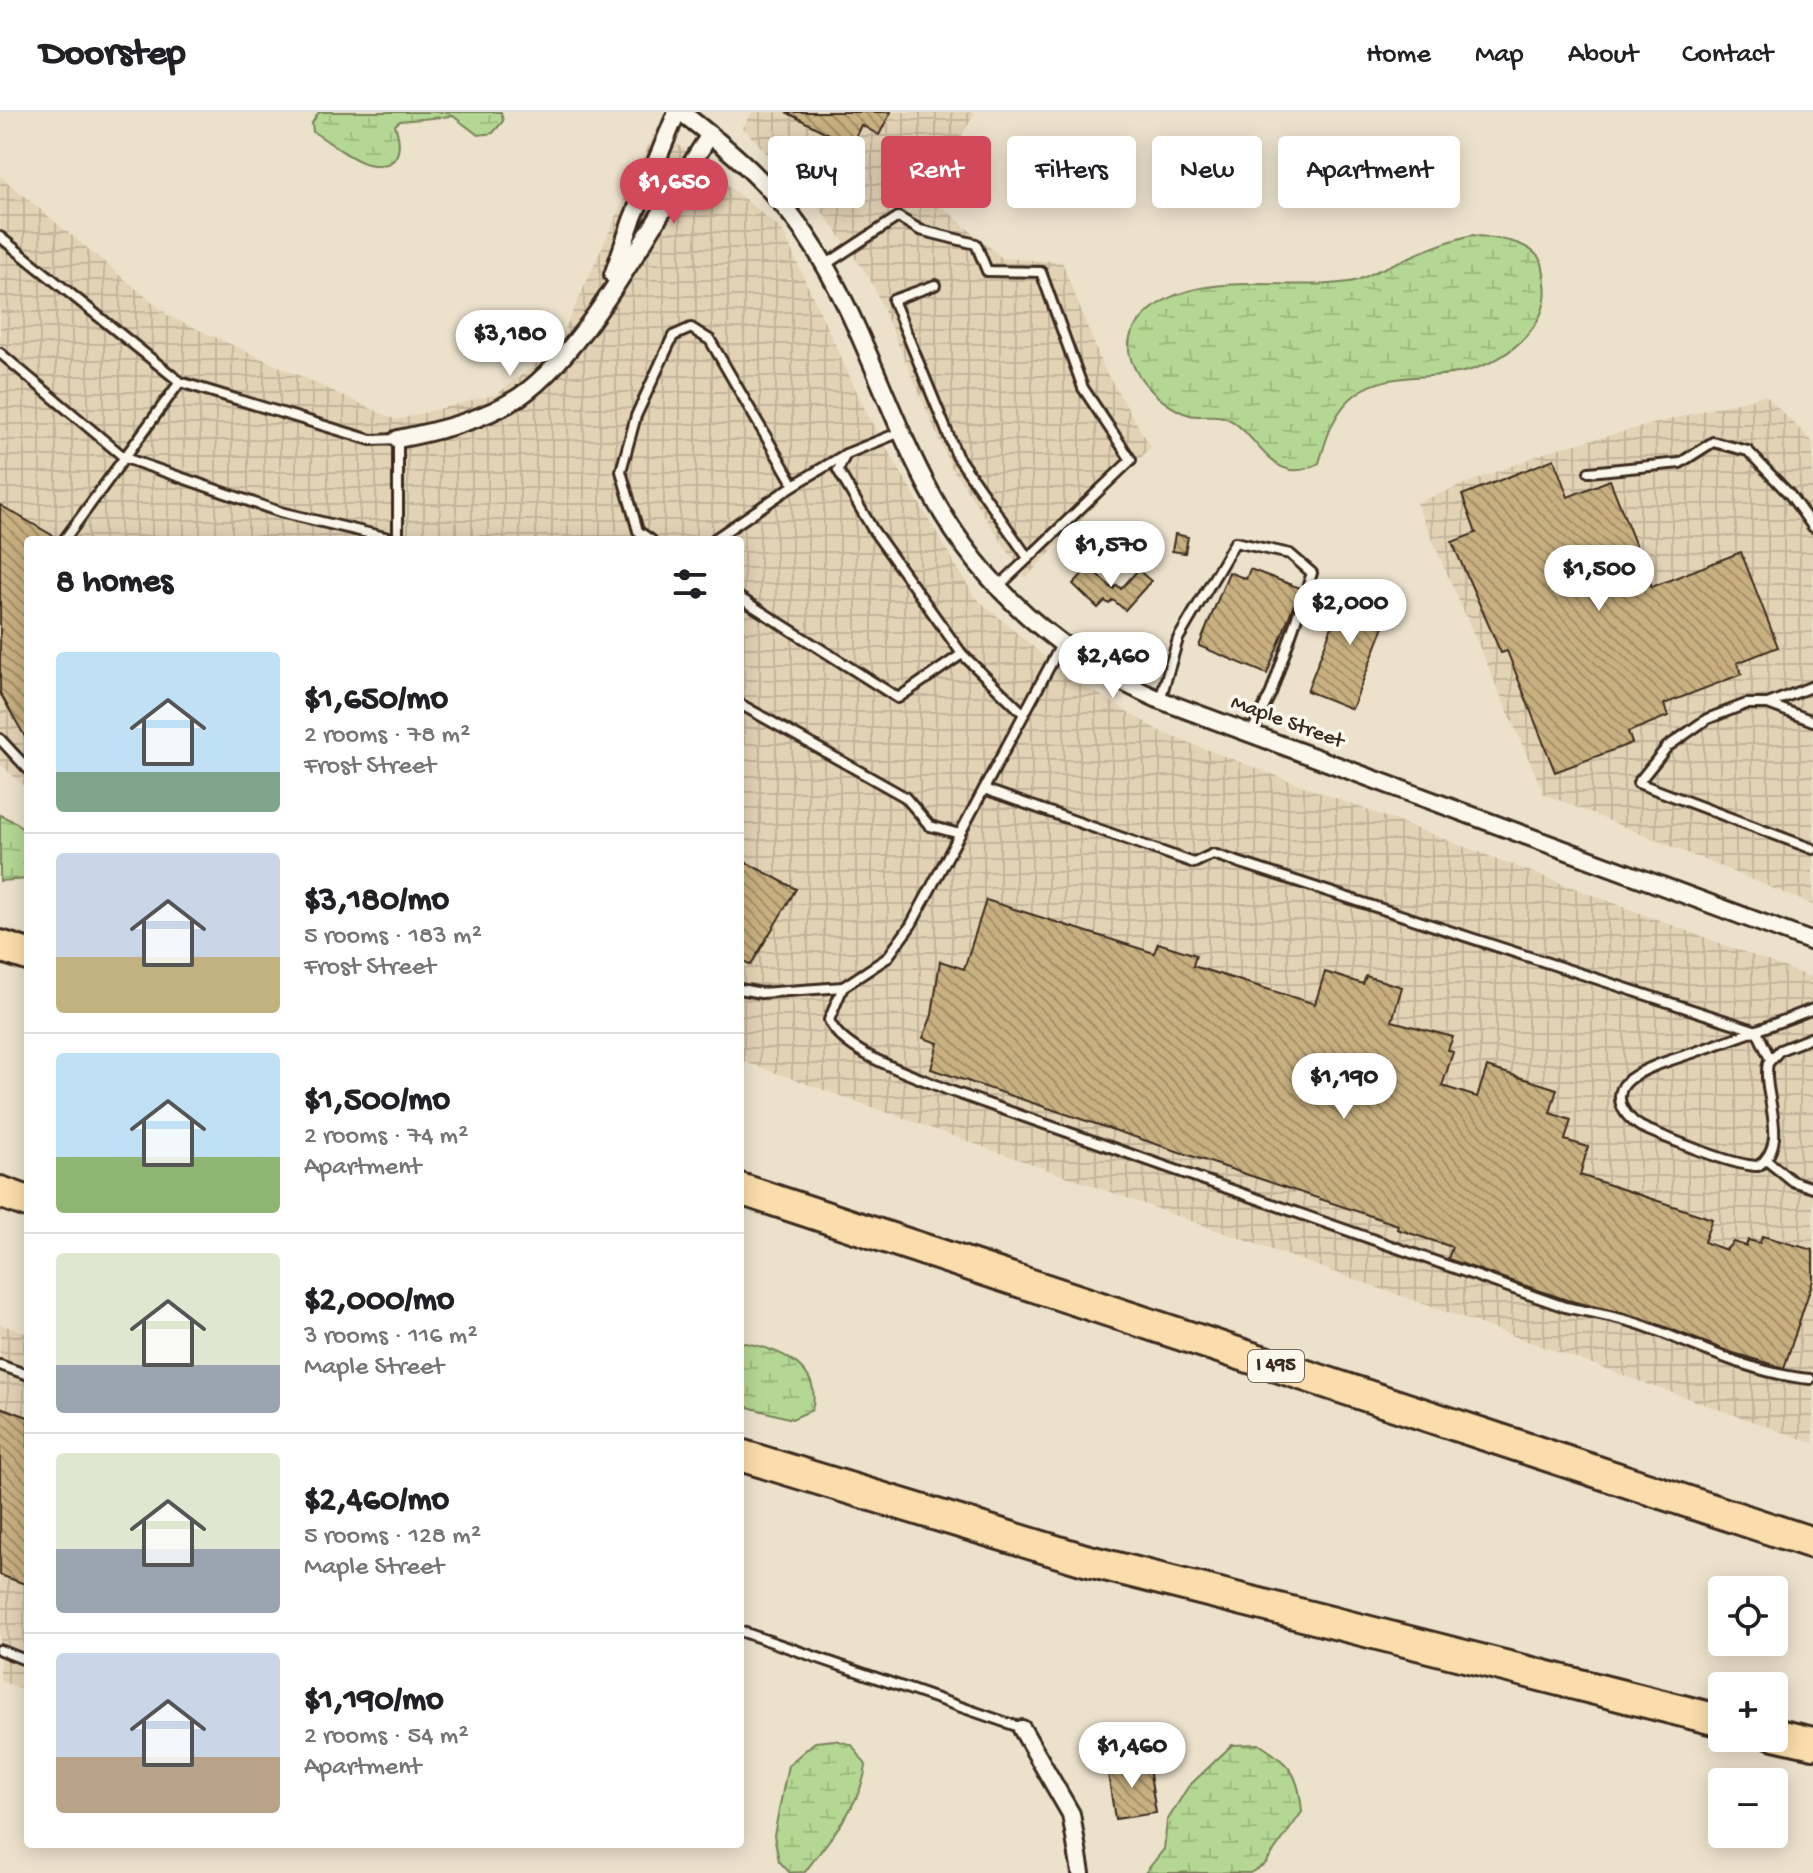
<!DOCTYPE html>
<meta charset="utf-8">
<style>
body{margin:0;font-family:"Gochi Hand",sans-serif;background:#f6f6f6;color:#202124;height:100vh;display:flex;flex-direction:column;font-size:30px;white-space:nowrap}
*{box-sizing:border-box;margin:0}
p{font-size:26px;color:#757577}
.icon{flex:none;width:44px;height:44px;fill:none;stroke:currentColor;stroke-width:2;stroke-linecap:round;stroke-linejoin:round}
.map{position:relative;flex:1;overflow:hidden}
.details{position:absolute;left:24px;top:424px;width:720px;height:1312px;display:flex;flex-direction:column;background:#fff;border-radius:8px;box-shadow:0 4px 20px #0003}
.details>*{flex:none}
.banner{position:absolute;left:768px;top:24px;width:760px;height:72px;display:flex;gap:16px}
.buttons{position:absolute;left:1708px;top:1464px;display:grid;gap:16px}
.buttons a{display:grid;place-items:center;width:80px;height:80px;border-radius:8px;background:#fff;box-shadow:0 4px 20px #0003;font-size:40px}
.price{position:absolute;translate:-50% -68px;padding:0 18px;border-radius:28px;background:#fff;color:#222;font-size:26px;line-height:52px;filter:drop-shadow(0 2px 4px #0008)}
.price::after{content:'';position:absolute;left:50%;top:48px;width:24px;height:18px;margin-left:-12px;background:inherit;clip-path:polygon(0 0,100% 0,50% 100%)}
.price.active{background:#d1495b;color:#fff}
ul{padding:0;list-style:none}
li{display:flex;align-items:center;gap:24px;height:200px;padding:0 32px}
li+li{border-top:2px solid #e0e0e0}
li span{display:grid;place-items:center;flex:none;width:224px;height:160px;border-radius:8px;color:#555}
li>.icon{margin-inline-start:auto}
span .icon{width:96px;height:96px;fill:#fffc;stroke-width:1}
li b{font-size:34px}
h2{display:flex;justify-content:space-between;align-items:center;height:96px;padding:0 32px;font-size:34px}
.chip{padding:0 28px;border-radius:8px;background:#fff;box-shadow:0 4px 20px #0003;font-size:28px;line-height:72px}
.chip.active{background:#d1495b;color:#fff}
header{display:flex;align-items:center;gap:48px;box-sizing:border-box;height:112px;padding:0 40px;background:#fff;border-bottom:2px solid #e0e0e0}
header strong{font-size:38px}
nav{display:flex;gap:44px;margin-inline-start:auto;font-size:28px}
.map>svg:first-child{display:block}
.industrial{fill:url(#industrial-grid)}
.wetland{fill:url(#wetland-marsh);stroke:#788158;stroke-width:2}
.building{fill:url(#building-back-hatch);stroke:#3b2a1e;stroke-width:2}
.lines{fill:none;stroke-linecap:round;stroke-linejoin:round}
.lane-casing{stroke:#3b2a1e;stroke-width:14}
.street-casing{stroke:#3b2a1e;stroke-width:22}
.highway-casing{stroke:#3b2a1e;stroke-width:36}
.lane{stroke:#fbf7ec;stroke-width:8}
.street{stroke:#fbf7ec;stroke-width:16}
.highway{stroke:#fbddab;stroke-width:30}
.labels{text-anchor:middle;dominant-baseline:central;stroke-width:7;stroke-linejoin:round;paint-order:stroke}
.shield{fill:#fbf7ec;stroke:#75685c;stroke-width:2}
.shield-label{font-size:20px;font-weight:bold;fill:#3b2a1e}
.street-label{font-size:22px;fill:#3b2a1e;stroke:#fbf7ec}
</style>
<header>
<strong>Doorstep</strong>
<nav><a>Home</a><a>Map</a><a>About</a><a>Contact</a></nav>
</header>
<div class="map">
<svg width="1813" height="1761" viewBox="0 0 1813 1761">
<defs>
<pattern id="industrial-grid" width="8" height="8" patternUnits="userSpaceOnUse" patternTransform="scale(2)"><rect width="8" height="8" fill="#e2d3b5"/><path d="M0 4h8M4 0v8" fill="none" stroke="#c3b59b"/></pattern>
<pattern id="wetland-marsh" width="20" height="14" patternUnits="userSpaceOnUse" patternTransform="scale(2)"><rect width="20" height="14" fill="#b4d893"/><path d="M1 5h8M5 5V1M11 12h8M15 12V8" fill="none" stroke="#9cba7e"/></pattern>
<pattern id="building-back-hatch" width="6" height="6" patternUnits="userSpaceOnUse" patternTransform="scale(2)"><rect width="6" height="6" fill="#c9b080"/><path d="M-1 5l2 2M0 0l6 6M5-1l2 2" fill="none" stroke="#a48f68"/></pattern>
</defs>
<rect width="100%" height="100%" fill="#ece2cc"/>
<filter id="ink" filterUnits="userSpaceOnUse"><feTurbulence type="fractalNoise" baseFrequency=".0125" numOctaves="2"/><feDisplacementMap in="SourceGraphic" scale="16" xChannelSelector="R" yChannelSelector="G"/><feConvolveMatrix kernelMatrix="1 2 1 2 8 2 1 2 1" color-interpolation-filters="sRGB"/></filter>
<g filter="url(#ink)">
<g class="industrial">
<path d="M752 0H975L930 84 1002 146 1062 150 1104 257 1151 335 1026 466 950 353 871 169 826 104 743 16Z"/>
<path d="M657 15 782 118 869 306 974 484 1062 560 1163 621 1813 866V1331L740 948V428H28V677L0 652V64L169 204 396 308 497 282 556 236Z"/>
<path d="M1765 283 1813 330V793L1544 682 1416 391 1552 338Z"/>
<path d="M0 1212 28 1222V1579L0 1569Z"/>
</g>
<g class="wetland">
<path d="M319 0H501L503 9 493 21 478 23 453 4 400 9 395 13C403 36 400 59 368 52 351 48 329 29 313 20L312 11Z"/>
<path d="M1473 123C1495 127 1526 127 1540 147 1544 153 1544 163 1545 171 1551 211 1511 245 1474 257 1436 270 1390 257 1356 282 1333 300 1327 325 1319 351 1272 379 1258 319 1226 306 1215 301 1201 306 1190 303 1161 296 1113 249 1134 217 1176 150 1282 181 1349 170 1360 169 1372 161 1382 157 1412 144 1441 130 1473 123Z"/>
<path d="M0 703 17 711 28 723V767L0 769Z"/>
<path d="M740 1230C776 1236 823 1253 812 1298L792 1307 740 1293Z"/>
<path d="M835 1628 852 1633 866 1653C862 1693 828 1728 805 1760L790 1761 779 1749 774 1723 788 1653 815 1630Z"/>
<path d="M1259 1632C1291 1653 1299 1662 1302 1700L1265 1752 1250 1761H1145L1164 1737 1167 1709 1188 1675 1232 1633Z"/>
</g>
<g class="building">
<path d="M786 0H891L879 23 861 13 851 34Z"/>
<path d="M1554 347 1568 385 1610 368 1652 475 1741 440 1778 535 1737 551 1742 562 1664 592 1668 604 1628 620 1632 631 1555 660 1507 539 1501 541 1452 430 1476 421 1462 383Z"/>
<path d="M0 393 57 426 28 428V630L0 581Z"/>
<path d="M1175 422 1188 425 1185 441 1172 439Z"/>
<path d="M1089 455 1113 477 1117 473 1121 477 1138 458 1151 469 1125 498 1113 488 1109 492 1105 489 1098 496 1073 472Z"/>
<path d="M1250 457 1300 476 1267 562 1199 534 1229 460 1246 467Z"/>
<path d="M1348 473 1393 491 1352 597 1307 579Z"/>
<path d="M740 747 796 777 751 853 740 847Z"/>
<path d="M986 788 1154 841 1158 831 1196 843 1193 854 1315 892 1325 860 1363 872 1366 864 1402 875 1392 909 1453 925 1448 938 1453 940 1442 974 1477 985 1487 955 1557 977 1550 1001 1571 1008 1565 1028 1588 1035 1580 1063 1712 1107 1704 1130 1726 1138 1733 1130 1746 1134 1748 1128 1760 1131 1762 1124 1813 1138V1168L1784 1256 1730 1240 1642 1206 1567 1188 1448 1147 1452 1135 1397 1117 1398 1113 931 957 938 931 923 926 932 903 940 849 964 857Z"/>
<path d="M0 1295 28 1305V1473L0 1463Z"/>
<path d="M1148 1649 1156 1701 1115 1707 1107 1655Z"/>
</g>
<g class="lines">
<defs>
<g id="lane">
<path d="M0 125 180 270 371 328 398 327V428"/>
<path d="M825 153 898 105 920 118 976 132 987 159 1041 160 1083 276 1131 348 998 475"/>
<path d="M935 173 893 188 957 344 1028 446"/>
<path d="M0 241 125 346 280 400 397 428"/>
<path d="M903 319 846 342 838 358 873 418 962 542 1024 602"/>
<path d="M1589 360 1680 351 1713 330 1748 339 1790 383 1813 415"/>
<path d="M64 428 180 270"/>
<path d="M651 428 638 419 621 359 636 304 673 224 691 216 710 228 794 373 846 342"/>
<path d="M713 428 794 373"/>
<path d="M740 486 898 586 962 542"/>
<path d="M1813 574 1768 592H1746L1707 607 1667 635 1638 671 1813 737"/>
<path d="M1160 588 1178 527 1235 430 1290 442 1312 461 1271 581 1251 621"/>
<path d="M740 592 905 685 930 714 960 722"/>
<path d="M1768 592 1813 609"/>
<path d="M0 627 28 657"/>
<path d="M984 677 1194 751 1213 742 1757 919 1770 947"/>
<path d="M843 875 829 908C843 942 914 963 948 978L1565 1195C1592 1201 1623 1205 1650 1216 1700 1235 1755 1262 1810 1267"/>
<path d="M740 877 761 881 843 875 887 846 911 813 1061 533"/>
<path d="M1813 897C1775 912 1736 926 1698 939 1676 947 1649 953 1630 967 1607 985 1628 1011 1648 1018 1673 1028 1733 1054 1758 1054 1792 1031 1761 981 1768 951L1780 938 1813 925"/>
<path d="M1766 1048 1792 1069 1813 1076"/>
<path d="M0 1253 28 1263"/>
<path d="M740 1519 1022 1616"/>
<path d="M0 1538 28 1549"/>
</g>
<g id="street">
<path d="M681 0C728 36 772 73 806 123 861 204 886 300 933 385 984 478 1064 546 1160 588L1813 830"/>
<path d="M613 163 632 108 677 0"/>
<path d="M398 327C438 319 484 308 519 285 588 239 661 95 710 23"/>
<path d="M1022 1617 1071 1702 1081 1761"/>
</g>
<g id="highway">
<path d="M0 834 28 843"/>
<path d="M740 1077 1813 1431"/>
<path d="M0 1080 28 1090"/>
<path d="M740 1343 1085 1448 1722 1609"/>
<path d="M1774 1622 1813 1631"/>
</g>
</defs>
<use href="#lane" class="lane-casing"/>
<use href="#street" class="street-casing"/>
<use href="#highway" class="highway-casing"/>
<use href="#lane" class="lane"/>
<use href="#street" class="street"/>
<use href="#highway" class="highway"/>
</g>
</g>
<g class="labels">
<rect class="shield" x="1248" y="1238" width="56" height="32" rx="6"/>
<g class="shield-label">
<text x="1276" y="1254">I 495</text>
</g>
<g class="street-label">
<text transform="translate(1287 611) rotate(20)">Maple Street</text>
</g>
</g>
</svg>
<div class="buttons">
<a><svg class="icon" aria-label="locate" viewBox="0 0 24 24"><circle cx="12" cy="12" r="6"/><path d="M12 2v4M12 18v4M2 12h4M18 12h4"/></svg></a>
<a>+</a>
<a>−</a>
</div>
<b class="price active" style="left:674px;top:114px">$1,650</b>
<b class="price" style="left:510px;top:266px">$3,180</b>
<b class="price" style="left:1111px;top:477px">$1,570</b>
<b class="price" style="left:1599px;top:501px">$1,500</b>
<b class="price" style="left:1350px;top:535px">$2,000</b>
<b class="price" style="left:1113px;top:588px">$2,460</b>
<b class="price" style="left:1344px;top:1009px">$1,190</b>
<b class="price" style="left:1132px;top:1678px">$1,460</b>
<div class="banner">
<a class="chip">Buy</a>
<a class="chip active">Rent</a>
<a class="chip">Filters</a>
<a class="chip">New</a>
<a class="chip">Apartment</a>
</div>
<section class="details">
<h2>8 homes<svg class="icon" aria-label="filters" viewBox="0 0 24 24"><path d="M4 7h16M4 17h16"/><circle cx="9" cy="7" r="2"/><circle cx="15" cy="17" r="2"/></svg></h2>
<ul>
<li><span style="background:linear-gradient(#bfe0f5 75%,#7fa58c 0)"><svg class="icon" aria-label="home" viewBox="0 0 24 24"><path d="M3 11l9-7 9 7M6 9v11h12V9"/></svg></span><div><b>$1,650/mo</b><p>2 rooms · 78 m²</p><p>Frost Street</p></div></li>
<li><span style="background:linear-gradient(#c9d6e8 65%,#c2b280 0)"><svg class="icon" aria-label="home" viewBox="0 0 24 24"><path d="M3 11l9-7 9 7M6 9v11h12V9"/></svg></span><div><b>$3,180/mo</b><p>5 rooms · 183 m²</p><p>Frost Street</p></div></li>
<li><span style="background:linear-gradient(#bfe0f5 65%,#8fb573 0)"><svg class="icon" aria-label="home" viewBox="0 0 24 24"><path d="M3 11l9-7 9 7M6 9v11h12V9"/></svg></span><div><b>$1,500/mo</b><p>2 rooms · 74 m²</p><p>Apartment</p></div></li>
<li><span style="background:linear-gradient(#dfe7d0 70%,#9aa5b1 0)"><svg class="icon" aria-label="home" viewBox="0 0 24 24"><path d="M3 11l9-7 9 7M6 9v11h12V9"/></svg></span><div><b>$2,000/mo</b><p>3 rooms · 116 m²</p><p>Maple Street</p></div></li>
<li><span style="background:linear-gradient(#dfe7d0 60%,#9aa5b1 0)"><svg class="icon" aria-label="home" viewBox="0 0 24 24"><path d="M3 11l9-7 9 7M6 9v11h12V9"/></svg></span><div><b>$2,460/mo</b><p>5 rooms · 128 m²</p><p>Maple Street</p></div></li>
<li><span style="background:linear-gradient(#c9d6e8 65%,#b9a48a 0)"><svg class="icon" aria-label="home" viewBox="0 0 24 24"><path d="M3 11l9-7 9 7M6 9v11h12V9"/></svg></span><div><b>$1,190/mo</b><p>2 rooms · 54 m²</p><p>Apartment</p></div></li>
</ul>
</section>
</div>
